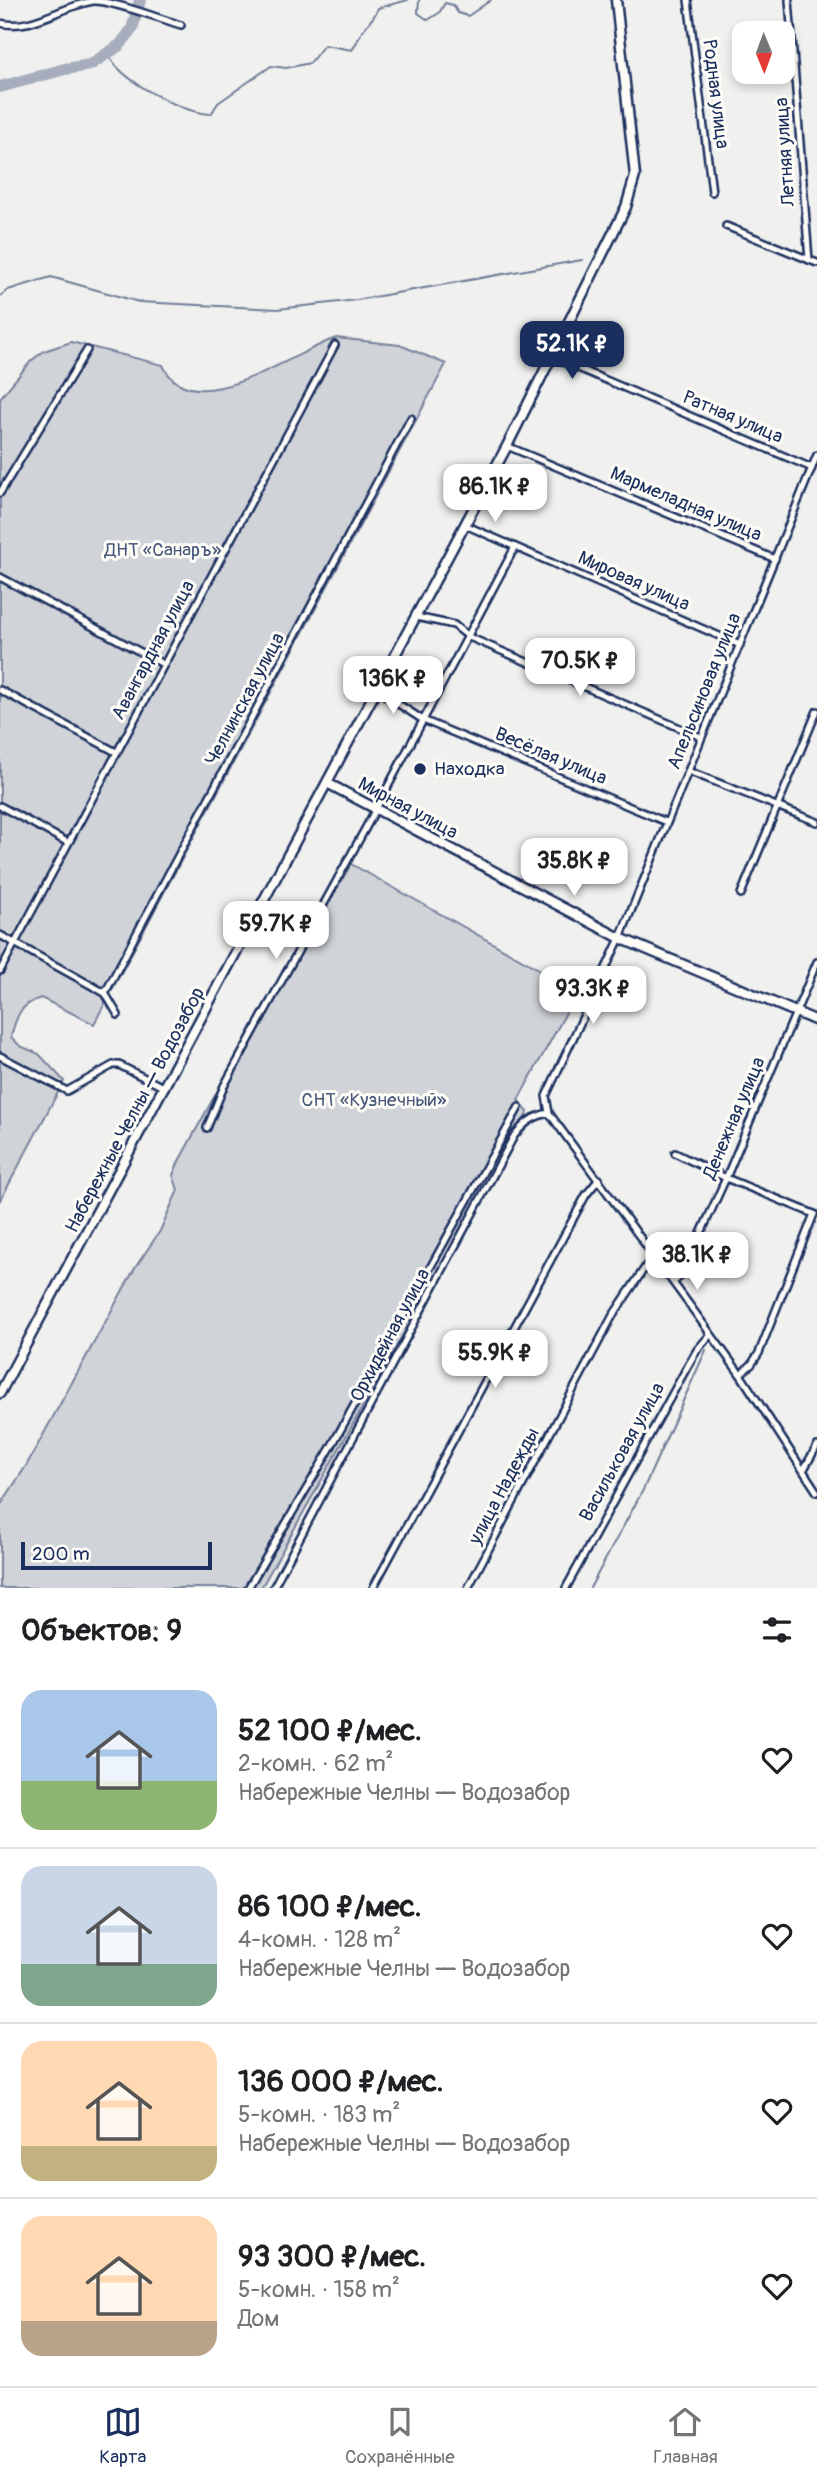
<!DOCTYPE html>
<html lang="ru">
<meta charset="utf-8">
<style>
body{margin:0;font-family:Pangolin,sans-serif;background:#f2f2f2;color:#202124;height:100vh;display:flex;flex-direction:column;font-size:26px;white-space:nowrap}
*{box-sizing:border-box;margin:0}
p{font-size:23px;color:#757577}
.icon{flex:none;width:38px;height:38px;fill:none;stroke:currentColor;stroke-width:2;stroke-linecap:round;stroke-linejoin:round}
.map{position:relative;height:1588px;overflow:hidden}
.panel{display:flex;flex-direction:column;background:#fff;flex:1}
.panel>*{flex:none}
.needle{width:46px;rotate:179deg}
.controls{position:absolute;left:732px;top:21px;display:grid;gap:14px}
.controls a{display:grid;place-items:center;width:63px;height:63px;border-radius:14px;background:#fff;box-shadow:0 4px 10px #0003;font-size:35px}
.scale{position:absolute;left:21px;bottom:18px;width:191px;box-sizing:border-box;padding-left:7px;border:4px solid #1b2f5e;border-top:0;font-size:19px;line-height:24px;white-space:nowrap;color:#1b2f5e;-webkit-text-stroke:5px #fdfcf7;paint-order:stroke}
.price{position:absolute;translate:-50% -60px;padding:0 16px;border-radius:14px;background:#fff;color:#222;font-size:23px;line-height:46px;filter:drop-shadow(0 2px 4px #0008)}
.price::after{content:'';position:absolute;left:50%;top:42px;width:21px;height:16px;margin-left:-10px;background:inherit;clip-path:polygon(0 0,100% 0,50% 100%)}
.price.selected{background:#1b2f5e;color:#fff}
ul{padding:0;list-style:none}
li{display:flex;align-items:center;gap:21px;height:175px;padding:0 21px}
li+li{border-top:2px solid #e0e0e0}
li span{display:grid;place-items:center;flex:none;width:196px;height:140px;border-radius:21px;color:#555}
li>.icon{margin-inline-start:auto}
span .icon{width:84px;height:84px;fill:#fffc;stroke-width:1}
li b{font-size:30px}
h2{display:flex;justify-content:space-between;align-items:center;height:84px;padding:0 21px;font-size:30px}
.tabs{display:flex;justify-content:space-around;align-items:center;height:98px;border-top:2px solid #e0e0e0;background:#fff;font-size:19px;color:#757577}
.tabs a{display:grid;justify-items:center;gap:4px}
.tabs .selected{color:#1b2f5e}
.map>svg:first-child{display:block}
.green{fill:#d0d3d8;stroke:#76819b;stroke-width:2}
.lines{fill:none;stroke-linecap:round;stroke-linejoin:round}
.stream{stroke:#6f7b97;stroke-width:2}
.river{stroke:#a7adbd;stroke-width:12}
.street-casing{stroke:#1b2f5e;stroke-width:10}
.secondary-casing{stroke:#1b2f5e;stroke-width:13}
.street{stroke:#fdfcf7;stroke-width:5}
.secondary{stroke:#fdfcf7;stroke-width:8}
.poi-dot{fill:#1b2f5e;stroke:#fdfcf7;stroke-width:2.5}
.labels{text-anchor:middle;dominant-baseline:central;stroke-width:6;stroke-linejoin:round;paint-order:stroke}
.street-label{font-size:19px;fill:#1b2f5e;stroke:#fdfcf7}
.park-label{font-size:19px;fill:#48587c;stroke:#fdfcf7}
.poi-label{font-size:19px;fill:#1b2f5e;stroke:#fdfcf7;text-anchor:start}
</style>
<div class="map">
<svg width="817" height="1588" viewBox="0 0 817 1588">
<rect width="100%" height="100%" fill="#f0f0ee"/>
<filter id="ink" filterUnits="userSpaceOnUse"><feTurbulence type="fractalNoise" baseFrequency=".0143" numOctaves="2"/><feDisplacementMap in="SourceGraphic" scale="14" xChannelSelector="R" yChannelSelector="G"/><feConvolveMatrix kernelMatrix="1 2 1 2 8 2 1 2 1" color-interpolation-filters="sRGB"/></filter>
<g filter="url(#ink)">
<g class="green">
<path d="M336 338 400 345 446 364 94 1024 41 998C20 1004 16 1017 11 1037L20 1046 39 1054 64 1081 0 1201V398L31 361 44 351 71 342 163 365C190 427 295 352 336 338Z"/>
<path d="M344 860 578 991 518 1100 528 1112 261 1588H0V1506L26 1466 135 1268 160 1231 178 1190 173 1175 179 1161Z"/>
</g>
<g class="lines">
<g class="stream">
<path d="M419 0 418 13 428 20 439 13 445 3 453 5 458 13 468 16 491 0"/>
<path d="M107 53C121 81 181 113 211 114L218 103 271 66 286 68 310 63 324 45 352 50C357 43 359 36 364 29 369 21 375 18 378 8L408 0"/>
<path d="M0 296 8 290 51 277 139 302 278 309 357 300 582 260"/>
<path d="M590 1588 643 1490 706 1350"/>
</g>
<path class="river" d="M0 87 65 69 90 65 120 45 132 29 140 0"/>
<defs>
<g id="street">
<path d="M688 0 712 192"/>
<path d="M789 0 809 260"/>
<path d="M0 23C32 31 61 6 93 1 111 0 161 19 181 25"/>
<path d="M726 226 817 263"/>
<path d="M552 357 812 468"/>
<path d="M507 446 775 559"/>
<path d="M817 455 620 938 546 1096 549 1113 740 1374 817 1492"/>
<path d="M0 493 87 350"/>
<path d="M465 525 740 645"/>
<path d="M0 577 163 664"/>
<path d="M416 617 454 625 469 637 701 737"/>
<path d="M0 690 116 752"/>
<path d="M377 690 423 720 666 822"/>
<path d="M688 771 817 822"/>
<path d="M0 806 67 842"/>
<path d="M741 894 817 711"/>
<path d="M0 935 105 993 118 1015"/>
<path d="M0 971 335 345"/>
<path d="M105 993 411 418"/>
<path d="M0 1056 67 1091 113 1065H119L165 1088"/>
<path d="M207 1128 224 1086 376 809 515 547"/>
<path d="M675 1153 726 1178 814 1214"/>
<path d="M674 1282 683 1273 726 1178 817 962"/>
<path d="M740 1374 751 1365 759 1353 814 1214"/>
<path d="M804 1469 817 1446"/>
<path d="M248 1588 330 1449 519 1107"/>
<path d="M273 1588 514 1136C524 1123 533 1116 549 1113"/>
<path d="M373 1588 586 1195 599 1179"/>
<path d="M468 1588 612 1317 654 1254"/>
<path d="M566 1588 686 1369 697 1350 710 1335"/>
</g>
<g id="secondary">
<path d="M327 783 620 938 817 1021"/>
<path d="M0 1393 507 446 626 207 635 176 616 0"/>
</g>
</defs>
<use href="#street" class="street-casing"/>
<use href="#secondary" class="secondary-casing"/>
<use href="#street" class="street"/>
<use href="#secondary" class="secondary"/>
</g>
</g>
<circle class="poi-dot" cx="420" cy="769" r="7"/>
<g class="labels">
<g class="street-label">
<text transform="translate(716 94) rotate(83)">Родная улица</text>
<text transform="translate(785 152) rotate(-94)">Летняя улица</text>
<text transform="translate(733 417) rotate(23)">Ратная улица</text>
<text transform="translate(686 504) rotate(23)">Мармеладная улица</text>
<text transform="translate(634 581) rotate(24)">Мировая улица</text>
<text transform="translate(153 650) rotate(-62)">Авангардная улица</text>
<text transform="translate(704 691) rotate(-68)">Апельсиновая улица</text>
<text transform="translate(245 699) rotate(-62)">Челнинская улица</text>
<text transform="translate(551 756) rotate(23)">Весёлая улица</text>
<text transform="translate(408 808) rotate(28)">Мирная улица</text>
<text transform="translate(135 1110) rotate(-62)">Набережные Челны — Водозабор</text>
<text transform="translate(734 1118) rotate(-67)">Денежная улица</text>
<text transform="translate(390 1335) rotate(-62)">Орхидейная улица</text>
<text transform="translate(622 1452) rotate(-61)">Васильковая улица</text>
<text transform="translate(504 1486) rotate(-62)">улица Надежды</text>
</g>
<g class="park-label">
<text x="163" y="550">ДНТ «Санаръ»</text>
<text x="374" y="1100">СНТ «Кузнечный»</text>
</g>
<g class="poi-label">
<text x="434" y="769">Находка</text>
</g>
</g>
</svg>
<div class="controls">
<a><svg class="needle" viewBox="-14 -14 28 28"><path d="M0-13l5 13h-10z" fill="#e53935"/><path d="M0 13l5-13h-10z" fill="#757577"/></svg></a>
</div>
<div class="scale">200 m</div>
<b class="price selected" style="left:572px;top:381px">52.1K ₽</b>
<b class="price" style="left:495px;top:524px">86.1K ₽</b>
<b class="price" style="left:580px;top:698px">70.5K ₽</b>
<b class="price" style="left:393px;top:716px">136K ₽</b>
<b class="price" style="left:574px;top:898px">35.8K ₽</b>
<b class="price" style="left:276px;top:961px">59.7K ₽</b>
<b class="price" style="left:593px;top:1026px">93.3K ₽</b>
<b class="price" style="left:697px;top:1292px">38.1K ₽</b>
<b class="price" style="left:495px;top:1390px">55.9K ₽</b>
</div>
<section class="panel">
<h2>Объектов: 9<svg class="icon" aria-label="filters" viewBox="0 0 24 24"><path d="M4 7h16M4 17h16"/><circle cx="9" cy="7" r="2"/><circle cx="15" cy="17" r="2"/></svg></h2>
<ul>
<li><span style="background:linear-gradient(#a9c7e8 65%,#8fb573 0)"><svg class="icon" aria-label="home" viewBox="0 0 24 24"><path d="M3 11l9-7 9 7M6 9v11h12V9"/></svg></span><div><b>52 100 ₽/мес.</b><p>2-комн. · 62 m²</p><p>Набережные Челны — Водозабор</p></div><svg class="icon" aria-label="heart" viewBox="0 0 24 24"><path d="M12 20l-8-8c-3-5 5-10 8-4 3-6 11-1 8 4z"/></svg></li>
<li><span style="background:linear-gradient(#c9d6e8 70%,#7fa58c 0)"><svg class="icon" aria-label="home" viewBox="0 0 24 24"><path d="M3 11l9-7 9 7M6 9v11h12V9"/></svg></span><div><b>86 100 ₽/мес.</b><p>4-комн. · 128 m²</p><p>Набережные Челны — Водозабор</p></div><svg class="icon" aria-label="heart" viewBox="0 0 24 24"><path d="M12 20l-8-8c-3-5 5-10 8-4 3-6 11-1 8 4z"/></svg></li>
<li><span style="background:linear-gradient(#ffd9b3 75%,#c2b280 0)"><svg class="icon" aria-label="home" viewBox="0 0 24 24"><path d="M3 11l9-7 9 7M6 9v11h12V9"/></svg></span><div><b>136 000 ₽/мес.</b><p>5-комн. · 183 m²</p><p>Набережные Челны — Водозабор</p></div><svg class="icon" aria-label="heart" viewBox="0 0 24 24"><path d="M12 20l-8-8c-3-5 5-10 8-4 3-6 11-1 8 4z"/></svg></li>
<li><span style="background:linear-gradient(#ffd9b3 75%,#b9a48a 0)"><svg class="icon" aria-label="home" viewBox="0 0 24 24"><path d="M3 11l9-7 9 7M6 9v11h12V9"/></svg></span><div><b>93 300 ₽/мес.</b><p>5-комн. · 158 m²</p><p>Дом</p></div><svg class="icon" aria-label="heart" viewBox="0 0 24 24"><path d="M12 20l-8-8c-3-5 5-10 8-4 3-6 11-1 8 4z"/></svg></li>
</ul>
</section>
<nav class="tabs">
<a class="selected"><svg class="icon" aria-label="map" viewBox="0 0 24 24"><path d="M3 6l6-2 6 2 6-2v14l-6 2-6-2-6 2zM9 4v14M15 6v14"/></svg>Карта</a>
<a><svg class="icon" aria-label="saved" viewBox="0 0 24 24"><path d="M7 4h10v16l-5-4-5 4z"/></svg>Сохранённые</a>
<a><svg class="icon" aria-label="home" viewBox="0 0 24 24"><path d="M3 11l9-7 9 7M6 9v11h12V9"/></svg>Главная</a>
</nav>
